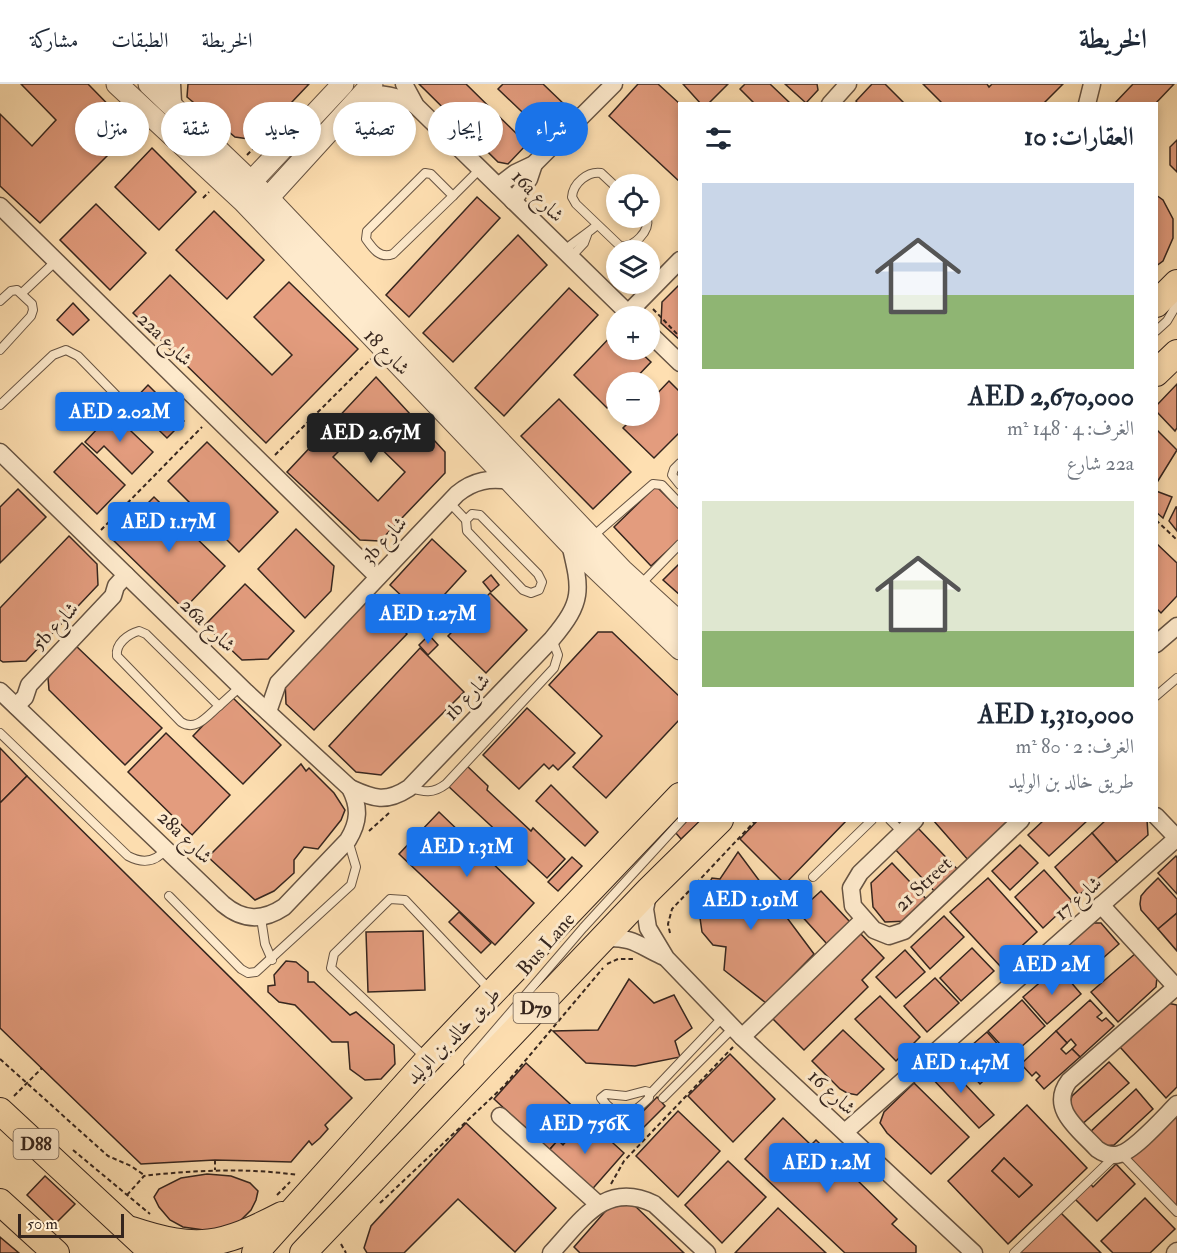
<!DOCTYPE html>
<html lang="ar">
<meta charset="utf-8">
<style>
body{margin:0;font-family:"IM FELL Double Pica",Amiri,serif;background:#f6f6f7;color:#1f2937;direction:rtl;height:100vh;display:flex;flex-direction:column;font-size:22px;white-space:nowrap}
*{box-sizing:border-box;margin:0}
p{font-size:20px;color:#747a83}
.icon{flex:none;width:33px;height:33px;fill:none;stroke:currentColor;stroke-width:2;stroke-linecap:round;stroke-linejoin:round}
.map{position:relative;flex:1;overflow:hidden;direction:ltr}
.panel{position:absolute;left:678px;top:18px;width:480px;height:720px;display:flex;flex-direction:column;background:#fff;border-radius:0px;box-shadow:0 3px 9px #0003;direction:rtl}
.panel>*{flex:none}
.guide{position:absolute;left:18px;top:18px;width:570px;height:54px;direction:rtl;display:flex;gap:12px}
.tools{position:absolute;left:606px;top:90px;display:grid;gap:12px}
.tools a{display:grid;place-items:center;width:54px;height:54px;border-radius:50%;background:#fff;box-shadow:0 3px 9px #0003;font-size:30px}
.scale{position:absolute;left:18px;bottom:15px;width:106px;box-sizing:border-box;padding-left:6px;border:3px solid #35251e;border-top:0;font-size:16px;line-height:21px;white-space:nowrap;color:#35251e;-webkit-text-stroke:4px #feeacc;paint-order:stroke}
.price{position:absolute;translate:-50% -51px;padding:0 14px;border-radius:6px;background:#1a73e8;color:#fff;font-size:20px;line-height:39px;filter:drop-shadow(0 2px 3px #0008)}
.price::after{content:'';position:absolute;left:50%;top:36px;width:18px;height:14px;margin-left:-9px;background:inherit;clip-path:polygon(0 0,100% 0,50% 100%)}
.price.active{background:#222;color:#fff}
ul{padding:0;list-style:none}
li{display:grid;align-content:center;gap:12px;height:318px;padding:0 24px}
li span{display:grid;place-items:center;height:186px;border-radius:0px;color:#555}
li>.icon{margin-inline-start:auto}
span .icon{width:108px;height:108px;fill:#fffc;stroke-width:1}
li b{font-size:26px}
h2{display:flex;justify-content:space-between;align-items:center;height:72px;padding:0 24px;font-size:26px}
.tag{padding:0 21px;border-radius:27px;background:#fff;box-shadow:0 3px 9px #0003;font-size:21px;line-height:54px}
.tag.active{background:#1a73e8;color:#fff}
header{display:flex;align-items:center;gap:36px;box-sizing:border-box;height:84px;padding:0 30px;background:#fff;border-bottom:2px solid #e0e1e3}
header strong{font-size:28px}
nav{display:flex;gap:33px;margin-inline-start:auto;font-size:21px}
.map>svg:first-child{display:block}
.building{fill:#e39c7e;stroke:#35251e;stroke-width:1.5;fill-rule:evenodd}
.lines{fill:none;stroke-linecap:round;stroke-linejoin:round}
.service-casing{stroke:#675443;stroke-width:10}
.minor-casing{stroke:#675443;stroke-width:19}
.tertiary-casing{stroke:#675443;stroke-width:23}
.primary-casing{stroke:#35251e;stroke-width:28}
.path{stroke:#35251e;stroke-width:2;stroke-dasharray:4.5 3;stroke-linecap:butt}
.service{stroke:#feeacc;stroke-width:8}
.minor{stroke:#feeacc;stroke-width:16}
.tertiary{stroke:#feeacc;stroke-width:21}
.primary{stroke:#fedfb1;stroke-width:26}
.labels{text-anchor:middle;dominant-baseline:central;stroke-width:6;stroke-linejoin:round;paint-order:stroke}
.shield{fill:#feeacc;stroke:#716052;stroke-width:1.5}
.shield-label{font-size:18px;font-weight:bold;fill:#35251e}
.street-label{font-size:20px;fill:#35251e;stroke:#feeacc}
</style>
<header>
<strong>الخريطة</strong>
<nav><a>الخريطة</a><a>الطبقات</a><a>مشاركة</a></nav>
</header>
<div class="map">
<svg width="1177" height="1169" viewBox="0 0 1177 1169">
<rect width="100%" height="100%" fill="#fedfb1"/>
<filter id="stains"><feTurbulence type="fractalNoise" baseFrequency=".00333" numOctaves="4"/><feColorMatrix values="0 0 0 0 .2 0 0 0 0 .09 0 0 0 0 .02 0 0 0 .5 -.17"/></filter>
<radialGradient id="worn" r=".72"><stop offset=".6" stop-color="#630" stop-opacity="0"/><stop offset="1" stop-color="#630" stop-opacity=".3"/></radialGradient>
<g class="building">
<path d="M21 0H88L133 46 40 139 0 102V30L32 62 56 36Z"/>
<path d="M188 0H309L256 56 235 53 187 13Z"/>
<path d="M419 0H466L527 60 508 80 498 78Z"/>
<path d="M503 0H543L566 22 542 47 498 5Z"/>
<path d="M638 0H658L680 20V98L609 32Z"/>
<path d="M683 0H728L708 20H701Z"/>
<path d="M745 0H770L791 20H755L740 5Z"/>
<path d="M785 0H817L818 6 806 19Z"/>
<path d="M872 0H885L905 20H858L856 17Z"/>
<path d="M923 0H987L989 3 992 0H1063L1043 20H943Z"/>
<path d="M1133 0H1174L1155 20H1114Z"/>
<path d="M1177 56V88L1170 81V63Z"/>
<path d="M152 64 196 108 159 146 115 103Z"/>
<path d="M1156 111 1163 116 1173 135V154L1163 177 1156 182Z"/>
<path d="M477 113 500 134 409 233 386 211Z"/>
<path d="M96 120 146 169 110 206 60 156Z"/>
<path d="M214 127 264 176 227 215 176 166Z"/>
<path d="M518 151 547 181 453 278 423 249Z"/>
<path d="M170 191 272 291 292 271 254 233 289 198 358 265 266 359 133 229Z"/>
<path d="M680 200V256L661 239 662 218Z"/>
<path d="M569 204 598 231 504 332 475 304Z"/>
<path d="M73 219 89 236 73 251 57 236Z"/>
<path d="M616 247V266H638L651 278 632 298H616V314L607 324 574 291Z"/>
<path d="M376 293 445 368V389L380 457 360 456 287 388ZM361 345 405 388 378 417 333 373Z"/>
<path d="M669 297 680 308V348L654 374 623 344 635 332H650V317Z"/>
<path d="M1177 300V344L1175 347 1156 327V322Z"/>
<path d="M148 301 184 337 167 354 131 319Z"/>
<path d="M559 315 631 388 593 425 521 352Z"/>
<path d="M112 329 153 368 132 390 104 362 97 369 85 358Z"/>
<path d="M1156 345 1177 366 1156 400Z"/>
<path d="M207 358 278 428 239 468 168 397Z"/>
<path d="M82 359 125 401 97 430 54 388Z"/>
<path d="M656 402 680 426V455L651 482 614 443Z"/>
<path d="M18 405 46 433 0 479V423Z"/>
<path d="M1156 407 1172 413 1163 434 1156 428Z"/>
<path d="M154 413 225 482 184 525 112 455Z"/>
<path d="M1176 423H1177V447L1169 437Z"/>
<path d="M296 445 334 482 331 507 305 534 258 485Z"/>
<path d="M69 452 97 480 98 501 26 577 3 578 0 576V524Z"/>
<path d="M432 455 466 487 424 533 390 501Z"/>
<path d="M1156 459 1177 479V512L1161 529 1156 524Z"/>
<path d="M680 479V511L663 496Z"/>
<path d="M491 491 499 501 491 508 483 498Z"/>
<path d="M245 500 294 547 268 575 242 576 205 541Z"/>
<path d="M367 508 407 550 314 646 286 620 285 595Z"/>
<path d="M490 509 527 546 486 589 448 552Z"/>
<path d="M598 548H612L680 613V635L606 714 573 683 602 652 549 601Z"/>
<path d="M429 551 438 561 428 571 419 561Z"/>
<path d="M75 561 162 644 125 681 49 606 48 594Z"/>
<path d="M420 564 464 608 381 691 356 688 329 662Z"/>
<path d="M231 612 281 661 243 700 193 652Z"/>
<path d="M527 624 575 669 558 686 553 681 549 685 544 680 519 705 483 671Z"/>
<path d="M166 649 230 711 192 751 128 688Z"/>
<path d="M0 664 27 692 0 719Z"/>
<path d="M301 680 306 687 309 684 334 709 345 726 341 736 318 765 304 763 294 776V789L274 807 255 816 208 773Z"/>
<path d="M466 681 488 702 487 706 531 747 533 744 565 775 547 794 447 701Z"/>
<path d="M27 692 352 1014 325 1041 328 1045 320 1054 312 1061 309 1057 291 1078 215 1076 141 1080 0 944V719Z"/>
<path d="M551 701 598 748 585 762 536 717Z"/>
<path d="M439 728 534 819 495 861 399 770Z"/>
<path d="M688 736H701L681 755 675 748Z"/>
<path d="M758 736H847L785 800 740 755Z"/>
<path d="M933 736H1014L969 777Z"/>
<path d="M1044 736H1088L1049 772 1028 751Z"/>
<path d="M1106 736H1147L1148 751 1117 778 1092 749Z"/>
<path d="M917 743 959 787 936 809 894 764Z"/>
<path d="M1092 749 1117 778 1079 811 1055 783Z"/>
<path d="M1020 761 1038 779 1010 806 992 787Z"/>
<path d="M738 768 814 870 766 919 724 886 726 863 713 861 702 848 698 820 712 794 720 795Z"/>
<path d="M1176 772 1177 774V810L1158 789Z"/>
<path d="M572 773 582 782 558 807 548 798Z"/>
<path d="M892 779 930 819 909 837 885 838 873 823 871 799Z"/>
<path d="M1044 786 1072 817 1043 844 1015 813Z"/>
<path d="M988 794 1037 848 1000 882 950 828Z"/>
<path d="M1158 794 1177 815V829L1158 845 1141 826 1140 820 1141 812 1146 806Z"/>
<path d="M821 807 850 838 827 860 798 828Z"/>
<path d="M459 828 491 859 481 869 449 838Z"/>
<path d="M1177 829V867L1158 845Z"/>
<path d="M944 832 964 853 930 885 911 863Z"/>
<path d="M1090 839H1101L1119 860 1078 896 1057 872V866Z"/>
<path d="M423 847 425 906 368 908 366 848Z"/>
<path d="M859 848 884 874 862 896 868 903 804 966 771 933Z"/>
<path d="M972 864 994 887 961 917 940 894Z"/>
<path d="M905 866 925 888 896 914 876 893Z"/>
<path d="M1136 869 1157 893 1156 903 1118 938 1091 908Z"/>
<path d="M286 877 296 878 308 888V898H314L350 931 356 928 394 961 395 980 381 995 365 996 350 985 348 958H332L295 921 279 918 268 908V902L275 901 274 891Z"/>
<path d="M1058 883 1081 910 1047 940 1023 913Z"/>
<path d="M935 894 959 919 927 948 904 922Z"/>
<path d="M629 895 654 919 674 911 692 944 675 957 680 973 635 982 586 979 553 947 598 946Z"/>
<path d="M880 912 920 953 896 977 855 935Z"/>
<path d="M1022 916 1045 942 1011 972 988 947Z"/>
<path d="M1090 916 1102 929 1097 933 1102 937 1106 934 1114 942 1080 973 1072 965 1076 961 1071 955 1067 959 1056 947Z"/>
<path d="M1167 919 1177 921V1003L1166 1014 1120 963Z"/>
<path d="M843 946 884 985 857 1011 847 1009 840 1005 812 977Z"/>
<path d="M1056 947 1067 959 1061 965 1066 970 1072 965 1080 973 1044 1005 1036 996 1040 992 1036 988 1032 992 1021 980Z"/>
<path d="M987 948 1009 973 980 1000 957 974Z"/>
<path d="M730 970 775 1015 733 1058 688 1012Z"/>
<path d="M942 976 994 1031 979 1044 928 990Z"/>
<path d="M1109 978 1129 999 1080 1042 1070 1019 1072 1012Z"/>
<path d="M526 979 581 1030 571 1041 576 1046 563 1061 558 1056 549 1066 494 1015Z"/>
<path d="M914 999 969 1053 931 1090 887 1049 880 1039 884 1028Z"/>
<path d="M1136 1005 1153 1025 1114 1061 1104 1062 1088 1050Z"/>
<path d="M657 1013 665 1022 636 1051 628 1043Z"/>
<path d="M1027 1021 1087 1084 1008 1160 948 1097ZM1004 1074 1032 1101 1019 1113 992 1087Z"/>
<path d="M678 1027 720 1067 678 1113 636 1072Z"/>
<path d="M1177 1027V1126L1128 1074Z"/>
<path d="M581 1030 624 1069 588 1110 545 1071 558 1056 563 1061 576 1046 571 1041Z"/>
<path d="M783 1034 811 1061 816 1056 897 1135 892 1140 916 1162V1169H845L745 1075Z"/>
<path d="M466 1039 556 1124 515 1168 458 1115 404 1169H367L364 1164 371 1142Z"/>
<path d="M1004 1074 1032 1101 1019 1113 992 1087Z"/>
<path d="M728 1077 766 1113 722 1159 685 1121Z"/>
<path d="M1116 1080 1135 1100 1097 1137 1073 1113 1089 1098 1093 1103Z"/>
<path d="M207 1090 231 1092 250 1099 258 1107 256 1116 251 1126 238 1139 211 1147 183 1143 170 1136 159 1123 154 1113 159 1105 181 1094Z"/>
<path d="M45 1092 75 1120 56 1139 27 1111Z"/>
<path d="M1145 1114 1175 1145 1150 1169H1113L1101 1157Z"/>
<path d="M634 1121 684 1169H580L574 1163 610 1122Z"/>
<path d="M778 1124 826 1169H735Z"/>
<path d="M1059 1127 1101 1169H1016Z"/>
<path d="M0 1153 19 1169H0Z"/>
</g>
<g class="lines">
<defs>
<g id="service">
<path d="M425 89 431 90 453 112 393 170C380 175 373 165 366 155L367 147Z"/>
<path d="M616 103 601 89C588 87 573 99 572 113L576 120 620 162C634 164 650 147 647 134"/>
<path d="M453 112 480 85"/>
<path d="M564 167C574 157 586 151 597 141"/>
<path d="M570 174 584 159 587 151"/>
<path d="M22 209 56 177"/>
<path d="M0 217 11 207 17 206 32 220 33 226 31 232 0 266"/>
<path d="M1156 247 1167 237 1177 220"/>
<path d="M0 321 53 271 66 266 78 272 116 311"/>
<path d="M680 379 674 385 672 391 680 401"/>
<path d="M449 418 466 436"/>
<path d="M472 430 480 431 483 434 538 490 542 498 539 506 531 509 523 506 467 447 466 436Z"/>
<path d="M592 453 653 400 662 401 680 420"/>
<path d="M640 501 680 460"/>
<path d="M139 547 146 550 219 622C207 632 196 648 181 638L117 572C115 560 128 550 139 547Z"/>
<path d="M1156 612 1177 594"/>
<path d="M219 622 241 602"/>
<path d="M0 649 128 772C143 780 156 778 166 765"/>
<path d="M409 704C424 708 433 710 446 700L554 584 558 571 552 555"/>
<path d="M890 736 902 748"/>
<path d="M813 793 872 736"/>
<path d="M169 812 241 885 248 889 256 888 351 801 356 783 348 756"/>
<path d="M261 834 265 860 272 876"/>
<path d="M426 974 331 884 334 870 390 815 405 816 491 907"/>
<path d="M468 978 583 844 682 736"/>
<path d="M645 1007 649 1008V1014C631 1032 619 1038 601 1014L606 1010 626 1012Z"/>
<path d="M650 1010 723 933"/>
<path d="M663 1014 733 944"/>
<path d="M1121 1070 1177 1128"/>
<path d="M1014 1169 1115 1072"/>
</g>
<g id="minor">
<path d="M172 0 173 18 176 27"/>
<path d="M404 0 416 22 631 232"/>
<path d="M362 11C382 8 397 12 415 21"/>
<path d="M830 20 848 0"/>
<path d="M1087 20 1092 0"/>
<path d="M498 102 515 89 534 80 614 0"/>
<path d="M513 117 529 95 534 80"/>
<path d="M0 122 378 493"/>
<path d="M628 229 680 176"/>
<path d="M650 250 680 279"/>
<path d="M0 368 246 608 350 704C360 723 359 738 348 756L284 823C263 837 243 837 223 820L0 607"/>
<path d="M1156 560 1177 542"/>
<path d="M16 622 25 613 29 601 113 512 116 502 126 491"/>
<path d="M268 628 278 599 457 410C474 396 490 394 510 397"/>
<path d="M350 704C374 715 386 719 409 704L552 555C584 517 581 506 570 460"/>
<path d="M1156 732 1177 754"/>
<path d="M915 736 860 789 851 804 853 822 874 846 889 852 904 847 1021 736"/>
<path d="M649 806 645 825 648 844 666 874 742 953 974 1169"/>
<path d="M1101 821 1176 903"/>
<path d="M604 854C634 853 638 861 662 872"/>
<path d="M1177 902 1069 997C1048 1025 1080 1046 1097 1065 1104 1070 1111 1073 1120 1070 1135 1066 1164 1033 1177 1020"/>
<path d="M742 953 864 835"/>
<path d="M500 1032 598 1120"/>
<path d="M845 1048 1177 754"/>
<path d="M551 1169C581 1137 605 1096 654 1120L707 1169"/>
<path d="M1175 1169 1177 1167"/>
</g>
<g id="tertiary">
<path d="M117 0 243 117 570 460 680 565"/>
<path d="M149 0 268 114 622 486 680 539"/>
<path d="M246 108 251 98 343 0"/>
<path d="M257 120 268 114 372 0"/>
</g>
<g id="primary">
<path d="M1156 220 1177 199"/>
<path d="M1156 289 1177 269"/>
<path d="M0 1027 153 1169"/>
<path d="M0 1118 56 1169"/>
<path d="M132 1146C198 1168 222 1162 282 1131"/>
<path d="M255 1169 428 976 680 712"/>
<path d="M303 1169 649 806 720 736"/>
</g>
</defs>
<use href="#service" class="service-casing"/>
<use href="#minor" class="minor-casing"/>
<use href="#tertiary" class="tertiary-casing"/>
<use href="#primary" class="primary-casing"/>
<g class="path">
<path d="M247 71 255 63 258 67"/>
<path d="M203 114 209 108"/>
<path d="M653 225 680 253"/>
<path d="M275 371 371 275"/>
<path d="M1156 436 1177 456"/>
<path d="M101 446 202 343"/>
<path d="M369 747 389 729"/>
<path d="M670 849 668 840 672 825 756 736"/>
<path d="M607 880 618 875H633"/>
<path d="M0 975 108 1072 131 1082 144 1091"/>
<path d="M14 1012 42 984"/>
<path d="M73 1066 150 1130"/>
<path d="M215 1076V1086"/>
<path d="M611 1100 624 1077 733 963"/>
<path d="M127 1111 144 1092 151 1091C200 1086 249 1084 298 1091"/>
<path d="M277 1111 290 1098"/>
<path d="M380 1119 504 1002 603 884"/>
<path d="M341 1160 346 1169"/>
</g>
<use href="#service" class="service"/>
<use href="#minor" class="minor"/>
<use href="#tertiary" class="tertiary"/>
<use href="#primary" class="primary"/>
</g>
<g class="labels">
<g class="shield">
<rect x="513.5" y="909" width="45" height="30" rx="4.5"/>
<rect x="13.5" y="1045" width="45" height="30" rx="4.5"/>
</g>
<g class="shield-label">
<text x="536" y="924">D79</text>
<text x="36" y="1060">D88</text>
</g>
<g class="street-label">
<text transform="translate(538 112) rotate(45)">16a شارع</text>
<text transform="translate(165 255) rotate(44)">22a شارع</text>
<text transform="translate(387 268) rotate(46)">شارع 18</text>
<text transform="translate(384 456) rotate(-47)">3b شارع</text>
<text transform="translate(208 541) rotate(44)">26a شارع</text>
<text transform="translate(55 542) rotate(-47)">5b شارع</text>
<text transform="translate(467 613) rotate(-46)">1b شارع</text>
<text transform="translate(185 753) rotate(44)">28a شارع</text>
<text transform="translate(923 800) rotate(-43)">21 Street</text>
<text transform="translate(1078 814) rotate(-41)">شارع 17</text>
<text transform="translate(546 860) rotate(-49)">Bus Lane</text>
<text transform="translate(453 952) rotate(-46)">طريق خالد بن الوليد</text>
<text transform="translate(832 1008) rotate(43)">شارع 16</text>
</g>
</g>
<rect width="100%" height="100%" filter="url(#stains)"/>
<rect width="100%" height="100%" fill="url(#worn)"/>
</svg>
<div class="tools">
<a><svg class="icon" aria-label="locate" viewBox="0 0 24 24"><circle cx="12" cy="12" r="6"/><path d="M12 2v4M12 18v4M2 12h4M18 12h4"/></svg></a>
<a><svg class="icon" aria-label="layers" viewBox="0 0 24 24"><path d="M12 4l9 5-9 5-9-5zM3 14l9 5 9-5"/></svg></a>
<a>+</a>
<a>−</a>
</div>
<div class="scale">50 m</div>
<b class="price" style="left:120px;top:359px">AED 2.02M</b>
<b class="price active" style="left:371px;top:380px">AED 2.67M</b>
<b class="price" style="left:169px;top:469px">AED 1.17M</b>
<b class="price" style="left:428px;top:561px">AED 1.27M</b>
<b class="price" style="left:467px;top:794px">AED 1.31M</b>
<b class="price" style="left:751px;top:847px">AED 1.91M</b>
<b class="price" style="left:1052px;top:912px">AED 2M</b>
<b class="price" style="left:961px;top:1010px">AED 1.47M</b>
<b class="price" style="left:585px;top:1071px">AED 756K</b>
<b class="price" style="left:827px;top:1110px">AED 1.2M</b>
<div class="guide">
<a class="tag active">شراء</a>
<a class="tag">إيجار</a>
<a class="tag">تصفية</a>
<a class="tag">جديد</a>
<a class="tag">شقة</a>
<a class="tag">منزل</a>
</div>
<section class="panel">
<h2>العقارات: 10<svg class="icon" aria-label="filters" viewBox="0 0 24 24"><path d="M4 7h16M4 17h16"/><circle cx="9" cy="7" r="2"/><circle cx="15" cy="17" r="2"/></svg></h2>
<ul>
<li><span style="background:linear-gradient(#c9d6e8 60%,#8fb573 0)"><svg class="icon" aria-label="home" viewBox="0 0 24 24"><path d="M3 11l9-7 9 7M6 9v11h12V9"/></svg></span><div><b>AED 2,670,000</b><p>الغرف: 4 · 148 m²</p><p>22a شارع</p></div></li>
<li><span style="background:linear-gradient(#dfe7d0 70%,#8fb573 0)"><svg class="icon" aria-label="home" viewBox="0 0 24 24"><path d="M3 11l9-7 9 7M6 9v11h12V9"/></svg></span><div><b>AED 1,310,000</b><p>الغرف: 2 · 80 m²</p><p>طريق خالد بن الوليد</p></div></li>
</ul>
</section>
</div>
